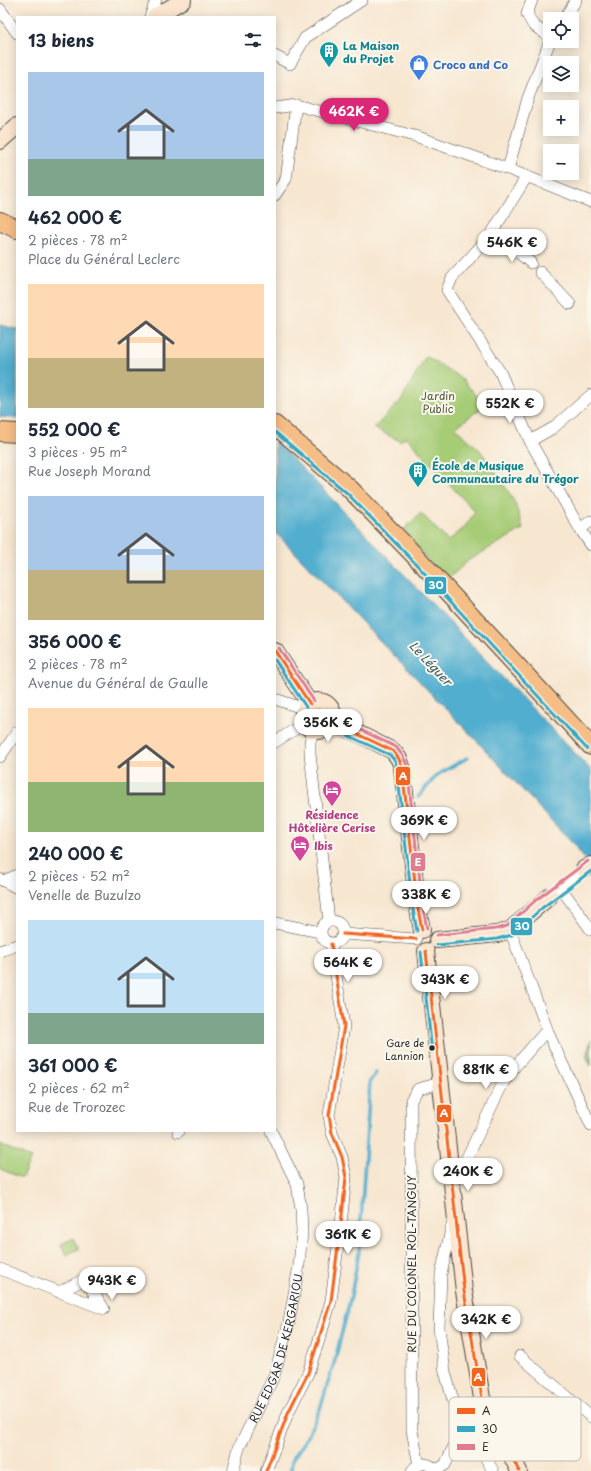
<!DOCTYPE html>
<html lang="fr">
<meta charset="utf-8">
<style>
body{margin:0;font-family:"Playpen Sans",sans-serif;background:#f6f6f7;color:#1f2937;height:100vh;display:flex;flex-direction:column;font-size:15px;white-space:nowrap}
*{box-sizing:border-box;margin:0}
p{font-size:13px;color:#747a83}
.icon{flex:none;width:22px;height:22px;fill:none;stroke:currentColor;stroke-width:2;stroke-linecap:round;stroke-linejoin:round}
.map{position:relative;flex:1;overflow:hidden}
.sheet{position:absolute;left:16px;top:16px;width:260px;height:1116px;display:flex;flex-direction:column;background:#fff;border-radius:0px;box-shadow:0 2px 10px #0003}
.sheet>*{flex:none}
.tools{position:absolute;left:543px;top:12px;display:grid;gap:8px}
.tools a{display:grid;place-items:center;width:36px;height:36px;border-radius:0px;background:#fff;box-shadow:0 2px 10px #0003;font-size:20px}
.price{position:absolute;translate:-50% -34px;padding:0 9px;border-radius:14px;background:#fff;color:#222;font-size:13px;line-height:26px;filter:drop-shadow(0 1px 2px #0008)}
.price::after{content:'';position:absolute;left:50%;top:24px;width:12px;height:9px;margin-left:-6px;background:inherit;clip-path:polygon(0 0,100% 0,50% 100%)}
.price.active{background:#db2777;color:#fff}
ul{padding:0;list-style:none}
li{display:grid;align-content:center;gap:8px;height:212px;padding:0 12px}
li span{display:grid;place-items:center;height:124px;border-radius:0px;color:#555}
li>.icon{margin-inline-start:auto}
span .icon{width:72px;height:72px;fill:#fffc;stroke-width:1}
li b{font-size:17px}
h2{display:flex;justify-content:space-between;align-items:center;height:48px;padding:0 12px;font-size:17px}
.map>svg:first-child{display:block}
.green{fill:#a6cc76;stroke:#687c50}
.forest{fill:#84b067;stroke:#586e49}
.water{fill:#51aecf;stroke:#3e6c7d}
.lines{fill:none;stroke-linecap:round;stroke-linejoin:round}
.stream{stroke:#51aecf;stroke-width:3.5}
.street-tunnel{stroke:#cec1b0;stroke-width:11;stroke-dasharray:11 5.5;stroke-linecap:butt}
.street-casing{stroke:#4a4744;stroke-width:12}
.secondary-casing{stroke:#4a4744;stroke-width:18}
.primary-casing{stroke:#4a4744;stroke-width:20}
.street{stroke:#fff;stroke-width:11}
.secondary{stroke:#fbe5cf;stroke-width:16}
.primary{stroke:#f6be87;stroke-width:18}
.bus-1-casing{stroke:#fbf7ec;stroke-width:6}
.bus-2-casing{stroke:#fbf7ec;stroke-width:6}
.bus-3-casing{stroke:#fbf7ec;stroke-width:6}
.bus-1{stroke:#f26521;stroke-width:3}
.bus-2{stroke:#38a6bf;stroke-width:3}
.bus-3{stroke:#df7c90;stroke-width:3}
.bus-dot{fill:#2b2b2b;stroke:#fbf7ec;stroke-width:1.5}
.labels{text-anchor:middle;dominant-baseline:central;stroke-width:4;stroke-linejoin:round;paint-order:stroke}
.bus-label{font-size:10px;fill:#2b2b2b;stroke:#fbf7ec;text-anchor:end}
.culture-label{font-size:11px;font-weight:bold;fill:#0d838f;stroke:#fbf7ec;text-anchor:start}
.shop-label{font-size:11px;font-weight:bold;fill:#366cbe;stroke:#fbf7ec;text-anchor:start}
.park-label{font-size:11px;fill:#505b42;stroke:#fbf7ec}
.hotel-label{font-size:11px;font-weight:bold;fill:#b23c85;stroke:#fbf7ec}
.street-label{font-size:11px;fill:#2b2b2b;stroke:#fbf7ec}
.water-label{font-size:12px;font-style:italic;fill:#385964;stroke:#fbf7ec}
.key{fill:#fbf7ec;stroke:#bdbab2;stroke-width:1}
.key-label{font-size:11px;fill:#2b2b2b}
.line-badge{stroke:#fbf7ec;stroke-width:1.5}
.badge-label{font-size:11px;text-anchor:middle;font-weight:bold;fill:#fff}
</style>
<div class="map">
<svg width="591" height="1471" viewBox="0 0 591 1471">
<rect width="100%" height="100%" fill="#fbf7ec"/>
<filter id="ink" filterUnits="userSpaceOnUse"><feTurbulence type="fractalNoise" baseFrequency=".025" numOctaves="2"/><feDisplacementMap in="SourceGraphic" scale="8" xChannelSelector="R" yChannelSelector="G"/><feConvolveMatrix kernelMatrix="1 2 1 2 8 2 1 2 1" color-interpolation-filters="sRGB"/></filter>
<filter id="wash" filterUnits="userSpaceOnUse"><feTurbulence type="fractalNoise" baseFrequency=".012" numOctaves="4" result="noise"/><feDisplacementMap in="SourceGraphic" scale="16" xChannelSelector="R" yChannelSelector="G"/><feGaussianBlur stdDeviation="0.9" result="paint"/><feColorMatrix in="noise" values="0 0 0 0 0 0 0 0 0 0 0 0 0 0 0 0 0 1.4 0 .05"/><feComposite in="paint" operator="in"/></filter>
<g filter="url(#wash)">
<rect width="100%" height="100%" fill="#f7e7d1"/>
<g class="green">
<path d="M426 356 461 378 485 405 455 428 480 450 508 491 515 503 523 529 469 560 448 579 425 557 404 529 421 513 448 541 464 528 475 512 406 437 400 441 374 428 402 399Z"/>
<path d="M0 1145 31 1158 22 1178 0 1169Z"/>
<path d="M73 1238 79 1249 66 1255 61 1244Z"/>
</g>
<path class="forest" d="M591 1040V1066L586 1056Z"/>
<g class="water">
<path d="M0 325 17 329V418L0 417Z"/>
<path d="M275 442 307 473 591 770V867L574 845 474 738 275 532Z"/>
</g>
<g class="lines">
<g class="stream">
<path d="M418 797 437 775 467 758"/>
<path d="M291 1471 292 1460 307 1437 320 1409 335 1360 351 1296 359 1252 370 1081 376 1073"/>
</g>
</g>
</g>
<g filter="url(#ink)">
<g class="lines">
<path class="street-tunnel" d="M497 235 508 244"/>
<defs>
<g id="street">
<path d="M532 0 527 14 533 25 550 37"/>
<path d="M0 9 17 33"/>
<path d="M150 17 156 0"/>
<path d="M564 19 576 0"/>
<path d="M275 56 290 64 305 38 362 0"/>
<path d="M275 108 296 105 418 137 508 169 591 202"/>
<path d="M508 169 528 98 550 41"/>
<path d="M527 176 490 236 452 278 447 290 500 372 530 441 580 529 591 545"/>
<path d="M275 195 286 179 296 105"/>
<path d="M508 244 531 263"/>
<path d="M540 272 570 304"/>
<path d="M530 441 553 428 591 395"/>
<path d="M580 529 591 521"/>
<path d="M275 699 305 709"/>
<path d="M313 730 310 742V754L329 921"/>
<path d="M275 742 305 723"/>
<path d="M0 757 17 732"/>
<path d="M0 879 17 888"/>
<path d="M4 881 17 875"/>
<path d="M561 888 591 930"/>
<path d="M556 891 584 869"/>
<circle cx="332" cy="932" r="11"/>
<path d="M275 923 320 932"/>
<path d="M510 930 550 1037 591 1125"/>
<path d="M343 934 416 939"/>
<path d="M0 951 17 945"/>
<path d="M178 1131V1132"/>
<path d="M452 1178 458 1176 502 1085 511 1071 547 1030"/>
<path d="M0 1269 104 1309 85 1279 59 1292"/>
<path d="M520 1356 591 1417"/>
<path d="M459 1435 473 1439 481 1449 493 1471"/>
<path d="M419 1465 412 1431 411 1100 418 1089 440 1083"/>
<path d="M436 1470 445 1465 459 1435V1421L445 1372 439 1328 441 1274 453 1221"/>
<path id="s1" d="M233 1471 239 1448 274 1376 289 1322 299 1265 302 1232 301 1209 297 1184 271 1131"/>
<path d="M266 1471 288 1413 308 1373 322 1331 331 1301 342 1215 346 1177 342 1157 332 1133 329 1115 344 1026 331 944"/>
<path d="M412 1471C419 1461 430 1462 436 1471"/>
</g>
<g id="secondary">
<path d="M155 17 183 0"/>
<path d="M0 141 17 126"/>
<path d="M275 651 310 704"/>
<circle cx="318" cy="716" r="15"/>
<path d="M332 722 361 735 393 751 399 759 402 767 418 909 422 930"/>
<path d="M584 869 591 865"/>
<path d="M437 940 497 934 510 930 550 896"/>
<path d="M426 951 464 1291 482 1398 519 1471"/>
</g>
<g id="primary">
<path d="M0 221 17 229"/>
<path d="M275 425 350 489 420 561 591 746"/>
<path d="M0 432 17 433"/>
</g>
</defs>
<use href="#street" class="street-casing"/>
<use href="#secondary" class="secondary-casing"/>
<use href="#primary" class="primary-casing"/>
<use href="#street" class="street"/>
<use href="#secondary" class="secondary"/>
<use href="#primary" class="primary"/>
<defs>
<g id="bus-1">
<path d="M275 651 310 704"/>
<path d="M332 722 393 751 399 759 402 767 418 909 422 930"/>
<path d="M343 934 416 939"/>
<path d="M426 951 464 1291 482 1398 519 1471"/>
<path d="M266 1471 288 1413 308 1373 331 1301 342 1215 346 1177 342 1157 332 1133 329 1115 344 1026 331 944"/>
</g>
<g id="bus-2">
<path d="M275 432 347 493 416 564 587 749"/>
<path d="M275 660 306 707"/>
<path d="M330 727 390 755 395 761 397 768 413 910 417 931"/>
<path d="M437 945 497 939 512 935 542 908 591 871"/>
<path d="M421 952 432 1052"/>
</g>
<g id="bus-3">
<path d="M279 648 314 701"/>
<path d="M334 717 396 747 403 756 407 766 423 908 427 929"/>
<path d="M437 935 496 929 507 926 536 900 588 861"/>
</g>
</defs>
<use href="#bus-1" class="bus-1-casing"/>
<use href="#bus-2" class="bus-2-casing"/>
<use href="#bus-3" class="bus-3-casing"/>
<use href="#bus-1" class="bus-1"/>
<use href="#bus-2" class="bus-2"/>
<use href="#bus-3" class="bus-3"/>
</g>
</g>
<defs>
<symbol id="building-pin" viewBox="-11 -11 22 30"><path d="M0 17L-7.5 6A9.5 9.5 0 1 1 7.5 6Z" fill="#0f9aa8" stroke="#fbf7ec"/><path d="M-4-6H4V6H1V3H-1V6H-4ZM-2.5-4.3h1.7v1.8h-1.7ZM.8-4.3h1.7v1.8H.8ZM-2.5-1h1.7V.8h-1.7ZM.8-1h1.7V.8H.8Z" fill="#fff"/></symbol>
<symbol id="shop-pin" viewBox="-11 -11 22 30"><path d="M0 17L-7.5 6A9.5 9.5 0 1 1 7.5 6Z" fill="#3f7fe0" stroke="#fbf7ec"/><path d="M-5-2.5h2.3a2.7 3.5 0 0 1 5.4 0H5L5.5 6h-11ZM-1.5-2.5h3a1.5 2.3 0 0 0-3 0Z" fill="#fff"/></symbol>
<symbol id="hotel-pin" viewBox="-11 -11 22 30"><path d="M0 17L-7.5 6A9.5 9.5 0 1 1 7.5 6Z" fill="#d1479c" stroke="#fbf7ec"/><path d="M-6-4.5h1.5V1H6V5H4.5V3h-9V5H-6ZM-4 0a1.8 1.8 0 1 1 3.6 0ZM.5 0V-2.5h3Q6-2.5 6 0Z" fill="#fff"/></symbol>
</defs>
<g fill-rule="evenodd">
<use href="#building-pin" x="318" y="40" width="22" height="30"/>
<use href="#shop-pin" x="408" y="53" width="22" height="30"/>
<use href="#building-pin" x="407" y="460" width="22" height="30"/>
<use href="#hotel-pin" x="321" y="779" width="22" height="30"/>
<use href="#hotel-pin" x="289" y="834" width="22" height="30"/>
</g>
<circle class="bus-dot" cx="432" cy="1048" r="3.5"/>
<g class="labels">
<g class="bus-label">
<text x="424" y="1042">Gare de<tspan x="424" dy="13">Lannion</tspan></text>
</g>
<g class="culture-label">
<text x="343" y="45">La Maison<tspan x="343" dy="13">du Projet</tspan></text>
<text x="432" y="465">École de Musique<tspan x="432" dy="13">Communautaire du Trégor</tspan></text>
</g>
<g class="shop-label">
<text x="433" y="64">Croco and Co</text>
</g>
<g class="park-label">
<text x="438" y="395">Jardin<tspan x="438" dy="13">Public</tspan></text>
</g>
<g class="hotel-label">
<text x="332" y="814">Résidence<tspan x="332" dy="13">Hôtelière Cerise</tspan></text>
<text x="314" y="845" text-anchor="start">Ibis</text>
</g>
<g class="street-label">
<text transform="translate(411 1264) rotate(-90)">RUE DU COLONEL ROL-TANGUY</text>
<text stroke="none"><textPath href="#s1" startOffset="131">RUE EDGAR DE KERGARIOU</textPath></text>
</g>
<g class="water-label">
<text transform="translate(431 663) rotate(47)">Le Léguer</text>
</g>
</g>
<rect x="449" y="1397" width="132" height="64" rx="6" class="key"/>
<rect x="457" y="1408" width="18" height="6" fill="#f26521"/>
<rect x="457" y="1426" width="18" height="6" fill="#38a6bf"/>
<rect x="457" y="1444" width="18" height="6" fill="#df7c90"/>
<g class="key-label">
<text x="482" y="1415">A</text>
<text x="482" y="1433">30</text>
<text x="482" y="1451">E</text>
</g>
<g class="line-badge">
<rect x="424" y="576" width="23" height="19" rx="4" fill="#38a6bf"/>
<rect x="395" y="766" width="16" height="20" rx="4" fill="#f26521"/>
<rect x="410" y="852" width="16" height="20" rx="4" fill="#df7c90"/>
<rect x="510" y="917" width="23" height="19" rx="4" fill="#38a6bf"/>
<rect x="436" y="1104" width="16" height="19" rx="4" fill="#f26521"/>
<rect x="471" y="1367" width="15" height="20" rx="4" fill="#f26521"/>
</g>
<g class="badge-label">
<text x="436" y="589">30</text>
<text x="403" y="780">A</text>
<text x="418" y="866">E</text>
<text x="522" y="930">30</text>
<text x="444" y="1117">A</text>
<text x="478" y="1381">A</text>
</g>
</svg>
<div class="tools">
<a><svg class="icon" aria-label="locate" viewBox="0 0 24 24"><circle cx="12" cy="12" r="6"/><path d="M12 2v4M12 18v4M2 12h4M18 12h4"/></svg></a>
<a><svg class="icon" aria-label="layers" viewBox="0 0 24 24"><path d="M12 4l9 5-9 5-9-5zM3 14l9 5 9-5"/></svg></a>
<a>+</a>
<a>−</a>
</div>
<b class="price active" style="left:354px;top:132px">462K €</b>
<b class="price" style="left:512px;top:263px">546K €</b>
<b class="price" style="left:510px;top:424px">552K €</b>
<b class="price" style="left:328px;top:743px">356K €</b>
<b class="price" style="left:424px;top:841px">369K €</b>
<b class="price" style="left:426px;top:915px">338K €</b>
<b class="price" style="left:348px;top:983px">564K €</b>
<b class="price" style="left:445px;top:1000px">343K €</b>
<b class="price" style="left:486px;top:1090px">881K €</b>
<b class="price" style="left:468px;top:1192px">240K €</b>
<b class="price" style="left:348px;top:1255px">361K €</b>
<b class="price" style="left:112px;top:1301px">943K €</b>
<b class="price" style="left:486px;top:1340px">342K €</b>
<section class="sheet">
<h2>13 biens<svg class="icon" aria-label="filters" viewBox="0 0 24 24"><path d="M4 7h16M4 17h16"/><circle cx="9" cy="7" r="2"/><circle cx="15" cy="17" r="2"/></svg></h2>
<ul>
<li><span style="background:linear-gradient(#a9c7e8 70%,#7fa58c 0)"><svg class="icon" aria-label="home" viewBox="0 0 24 24"><path d="M3 11l9-7 9 7M6 9v11h12V9"/></svg></span><div><b>462 000 €</b><p>2 pièces · 78 m²</p><p>Place du Général Leclerc</p></div></li>
<li><span style="background:linear-gradient(#ffd9b3 60%,#c2b280 0)"><svg class="icon" aria-label="home" viewBox="0 0 24 24"><path d="M3 11l9-7 9 7M6 9v11h12V9"/></svg></span><div><b>552 000 €</b><p>3 pièces · 95 m²</p><p>Rue Joseph Morand</p></div></li>
<li><span style="background:linear-gradient(#a9c7e8 60%,#c2b280 0)"><svg class="icon" aria-label="home" viewBox="0 0 24 24"><path d="M3 11l9-7 9 7M6 9v11h12V9"/></svg></span><div><b>356 000 €</b><p>2 pièces · 78 m²</p><p>Avenue du Général de Gaulle</p></div></li>
<li><span style="background:linear-gradient(#ffd9b3 60%,#8fb573 0)"><svg class="icon" aria-label="home" viewBox="0 0 24 24"><path d="M3 11l9-7 9 7M6 9v11h12V9"/></svg></span><div><b>240 000 €</b><p>2 pièces · 52 m²</p><p>Venelle de Buzulzo</p></div></li>
<li><span style="background:linear-gradient(#bfe0f5 75%,#7fa58c 0)"><svg class="icon" aria-label="home" viewBox="0 0 24 24"><path d="M3 11l9-7 9 7M6 9v11h12V9"/></svg></span><div><b>361 000 €</b><p>2 pièces · 62 m²</p><p>Rue de Trorozec</p></div></li>
</ul>
</section>
</div>
